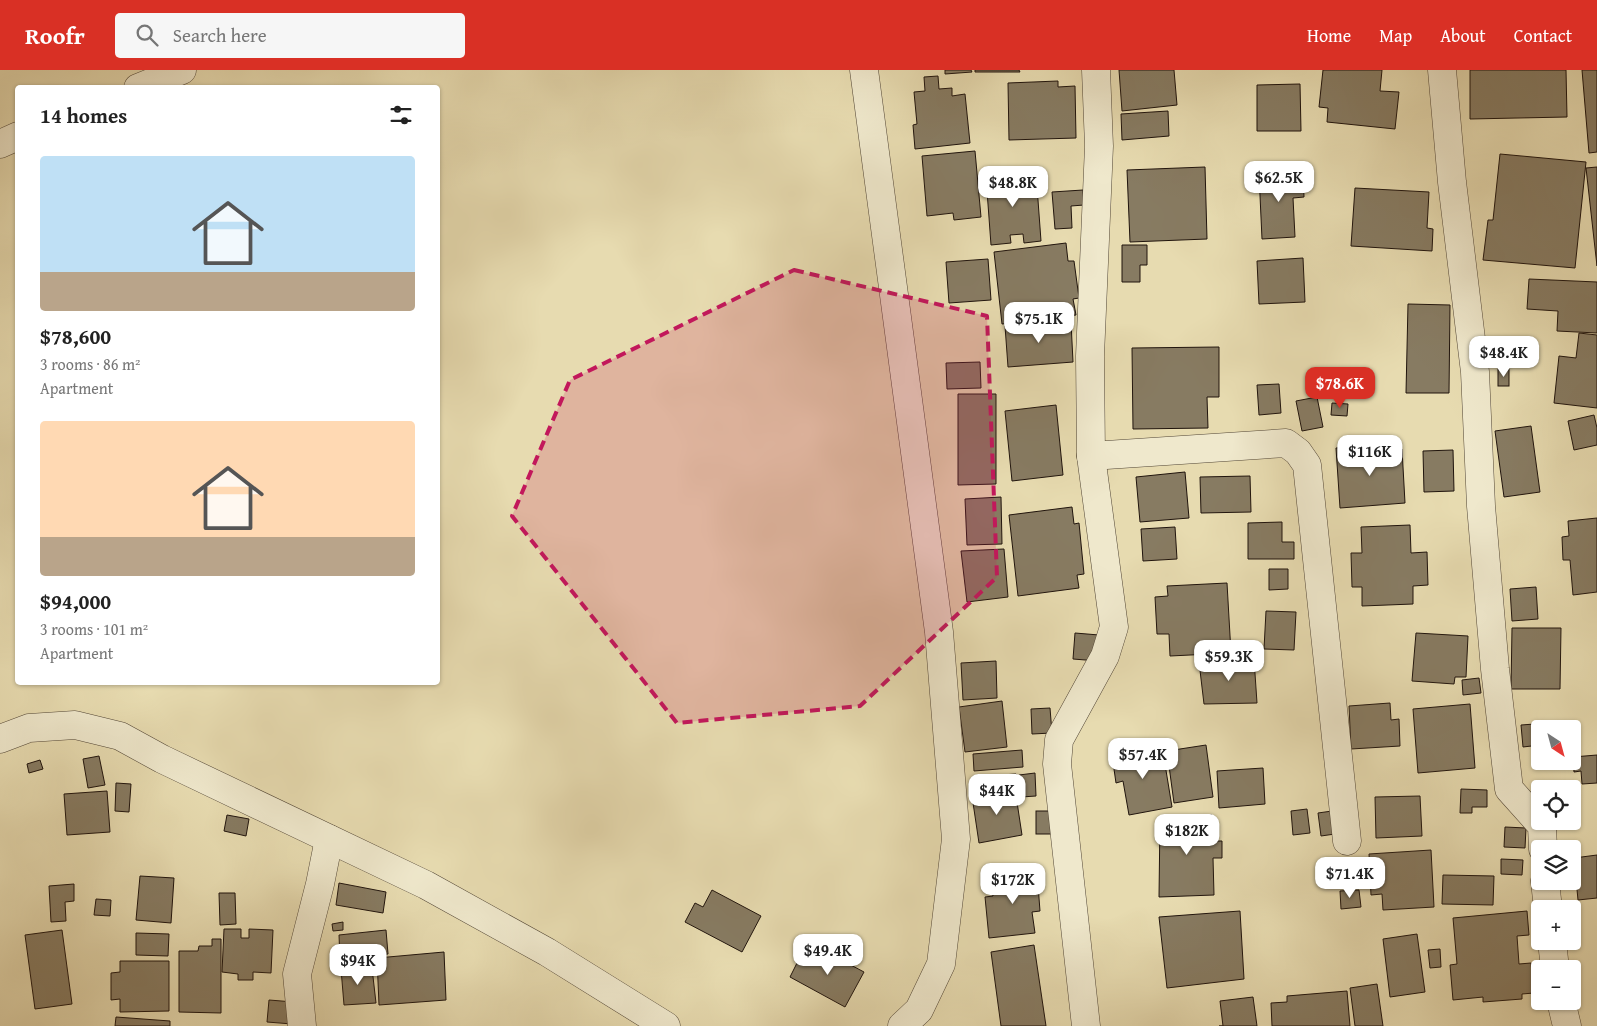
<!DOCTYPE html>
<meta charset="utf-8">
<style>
body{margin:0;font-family:"Gentium Book Plus",serif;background:#f6f6f6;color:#222;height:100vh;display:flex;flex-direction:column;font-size:19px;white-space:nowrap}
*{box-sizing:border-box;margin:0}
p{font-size:16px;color:#767676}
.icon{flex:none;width:28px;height:28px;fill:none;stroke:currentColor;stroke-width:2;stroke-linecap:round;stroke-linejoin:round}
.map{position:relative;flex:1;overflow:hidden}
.details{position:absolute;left:15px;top:15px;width:425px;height:600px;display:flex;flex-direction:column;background:#fff;border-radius:5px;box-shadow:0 1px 4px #0004}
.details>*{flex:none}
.needle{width:32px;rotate:144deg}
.tools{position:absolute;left:1531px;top:650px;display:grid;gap:10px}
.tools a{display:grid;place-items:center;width:50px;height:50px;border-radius:5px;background:#fff;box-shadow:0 1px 4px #0004;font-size:25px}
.price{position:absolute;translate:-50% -42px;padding:0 11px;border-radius:10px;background:#fff;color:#222;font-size:16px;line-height:32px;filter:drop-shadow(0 1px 2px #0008)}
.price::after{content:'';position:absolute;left:50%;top:30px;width:15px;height:11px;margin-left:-8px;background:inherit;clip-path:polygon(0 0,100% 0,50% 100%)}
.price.current{background:#d93025;color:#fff}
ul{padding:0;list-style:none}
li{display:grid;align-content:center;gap:10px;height:265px;padding:0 25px}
li span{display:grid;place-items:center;height:155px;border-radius:5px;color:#555}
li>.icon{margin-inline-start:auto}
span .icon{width:90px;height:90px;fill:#fffc;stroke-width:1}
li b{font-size:21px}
h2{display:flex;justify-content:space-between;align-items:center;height:60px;padding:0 25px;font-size:21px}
header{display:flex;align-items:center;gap:30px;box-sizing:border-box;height:70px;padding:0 25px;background:#d93025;color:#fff}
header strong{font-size:24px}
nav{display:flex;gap:28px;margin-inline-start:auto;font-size:18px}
.search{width:350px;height:45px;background:#f6f6f6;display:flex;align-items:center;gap:12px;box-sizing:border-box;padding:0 18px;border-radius:5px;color:#767676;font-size:19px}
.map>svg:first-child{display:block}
.building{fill:#877b62;stroke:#20140d}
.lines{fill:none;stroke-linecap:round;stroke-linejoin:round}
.minor-casing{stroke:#524636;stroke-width:29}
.minor{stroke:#efe8cc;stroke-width:28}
.marked{fill:#c2185b;fill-opacity:0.2;stroke:#c2185b;stroke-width:4;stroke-dasharray:10 6;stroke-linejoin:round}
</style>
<header>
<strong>Roofr</strong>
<div class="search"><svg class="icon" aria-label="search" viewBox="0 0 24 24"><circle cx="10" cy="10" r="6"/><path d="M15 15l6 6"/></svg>Search here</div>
<nav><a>Home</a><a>Map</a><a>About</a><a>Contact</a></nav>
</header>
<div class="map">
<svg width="1597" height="956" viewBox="0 0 1597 956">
<rect width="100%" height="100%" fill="#e7dbb0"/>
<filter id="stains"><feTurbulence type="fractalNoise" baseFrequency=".004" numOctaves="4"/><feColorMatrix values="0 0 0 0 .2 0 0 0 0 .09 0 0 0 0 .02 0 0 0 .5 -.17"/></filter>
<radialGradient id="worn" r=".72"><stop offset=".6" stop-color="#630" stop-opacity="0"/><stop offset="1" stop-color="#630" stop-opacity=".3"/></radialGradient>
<g class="building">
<path d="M945 0H971L972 2 945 4Z"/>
<path d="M975 0H1019L1020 2H975Z"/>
<path d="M1119 0H1174L1177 35 1122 41Z"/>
<path d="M1323 0H1382L1380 21 1399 22 1395 59 1327 52 1328 38 1319 37Z"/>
<path d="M1470 0H1566L1567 47 1470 49Z"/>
<path d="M1582 0H1597V82L1589 83Z"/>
<path d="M938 6 939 19 952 18V26L965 24 970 73 915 79 913 55 917 54 914 22 925 21 924 7Z"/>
<path d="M1058 11V17L1075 16 1076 68 1009 70 1008 13Z"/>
<path d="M1300 14 1301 61H1257V15Z"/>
<path d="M1168 41 1169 66 1122 70 1121 44Z"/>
<path d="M975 81 981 147 954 150 953 143 927 146 922 86Z"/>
<path d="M1500 84 1586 92 1575 198 1483 190 1488 150H1493Z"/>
<path d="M1205 97 1207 169 1130 172 1127 100Z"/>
<path d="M1597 97V196L1586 98Z"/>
<path d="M1303 102 1304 127 1293 128 1295 167 1262 169 1259 104Z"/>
<path d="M1036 103 1041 171 1024 173 1023 164 1010 165 1011 173 991 175 986 107Z"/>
<path d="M1355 118 1429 122 1427 158 1433 159 1432 181 1351 176Z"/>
<path d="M1083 120 1084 135 1071 136 1072 158 1055 159 1052 122Z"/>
<path d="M1066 173 1068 191H1074L1079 228 1073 229 1076 245 1002 254 994 182Z"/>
<path d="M1122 175H1147V195H1140V212H1122Z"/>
<path d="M1303 188 1305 232 1259 234 1257 191Z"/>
<path d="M988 189 991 230 949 233 946 192Z"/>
<path d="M1529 209 1597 212V263L1557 261 1558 241 1527 239Z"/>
<path d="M1408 234 1450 235 1449 323H1406Z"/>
<path d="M1071 252 1073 292 1008 297 1005 256Z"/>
<path d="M1579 263 1597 265V338L1554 333 1559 286 1576 288Z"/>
<path d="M1219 277V327H1207L1208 358 1133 359 1132 278Z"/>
<path d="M980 292 981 318 947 319 946 293Z"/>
<rect x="1498" y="299" width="11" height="17"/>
<path d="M1279 314 1281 343 1259 345 1257 315Z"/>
<path d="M958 324H996V414L958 415Z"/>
<path d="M1317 327 1323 357 1302 361 1296 331Z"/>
<path d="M1332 333 1348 334 1347 346 1331 345Z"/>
<path d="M1056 335 1063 405 1012 411 1005 341Z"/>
<path d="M1594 345 1597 358V375L1574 380 1568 351Z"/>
<path d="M1531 356 1540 422 1504 427 1495 361Z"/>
<path d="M1364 376V382L1402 379 1405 433 1340 438 1336 378Z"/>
<path d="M1453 380 1454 421 1424 422 1423 381Z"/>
<path d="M1185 402 1189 448 1140 452 1136 407Z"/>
<path d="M1250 406 1251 442 1201 443 1200 407Z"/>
<path d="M1001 427 1002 474 967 475 965 429Z"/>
<path d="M1072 437 1074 454 1079 453 1084 504 1077 505 1079 518 1018 526 1009 445Z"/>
<path d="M1597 448V522L1573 525 1570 490H1563L1562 467 1569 466 1568 451Z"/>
<path d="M1282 452V472H1294V489H1248V453Z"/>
<path d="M1410 455 1411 483 1427 482 1428 515 1413 516V534L1362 536V517H1352L1351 483H1362L1361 457Z"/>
<path d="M1175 457 1177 489 1143 491 1141 459Z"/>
<path d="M1004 479 1008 527 967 532 961 481Z"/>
<path d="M1269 499H1288V519L1269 520Z"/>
<path d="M1227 513 1231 583 1170 586 1169 564H1157L1155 527 1168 526 1167 516Z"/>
<path d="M1536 517 1538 549 1512 551 1510 519Z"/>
<path d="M1266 541 1296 542 1294 580 1264 579Z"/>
<path d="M1512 558H1561L1560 619H1511Z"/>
<path d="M1075 563 1099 565 1098 591 1073 589Z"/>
<path d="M1416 563 1468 566 1466 607H1455L1454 614 1412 611Z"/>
<path d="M1254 589 1257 633 1204 634 1199 592Z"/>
<path d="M996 591 997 628 963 630 961 593Z"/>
<path d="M1479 608 1481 623 1463 625 1462 610Z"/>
<path d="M1002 631 1007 677 965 682 959 637Z"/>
<path d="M1390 633 1391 650 1399 649 1400 676 1351 679 1349 636Z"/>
<path d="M1470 634 1475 698 1418 703 1413 639Z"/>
<path d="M1050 638 1052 663 1032 664 1031 639Z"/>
<path d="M1549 653 1550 659H1540V675L1523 677 1521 655Z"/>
<path d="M1206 675 1213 727 1174 733 1167 681Z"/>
<path d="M1162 676 1172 737 1129 745 1123 711 1116 713 1112 685Z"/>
<path d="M1022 680 1023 697 974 701 973 684Z"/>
<path d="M1597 685V713L1582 714 1581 701 1574 702 1573 687Z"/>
<path d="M99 686 105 715 88 718 83 689Z"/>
<path d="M40 690 43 699 29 703 27 694Z"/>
<path d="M1263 698 1265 734 1219 738 1217 701Z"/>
<path d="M1035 703 1036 726 1021 727 1019 705Z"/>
<path d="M1016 704 1017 718 973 721V707Z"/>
<path d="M116 713 131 714 129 742 115 741Z"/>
<path d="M1015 719 1022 765 979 773 972 726Z"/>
<path d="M1461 719 1487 720V737H1472V743H1460Z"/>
<path d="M107 721 110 762 67 765 64 724Z"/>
<path d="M1420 726 1422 766 1376 768 1375 727Z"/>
<path d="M1307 739 1310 763 1293 765 1291 741Z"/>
<path d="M1339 740 1342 763 1321 766 1318 743Z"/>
<rect x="1036" y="741" width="19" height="23"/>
<path d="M227 745 249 749 246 766 224 761Z"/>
<path d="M1212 745V771H1222V788H1213L1214 825 1159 827 1160 748Z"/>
<path d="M1505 757 1526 758 1525 778 1504 777Z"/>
<path d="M1431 780 1434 837 1383 840 1382 824 1371 825 1369 784Z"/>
<path d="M1597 785V828L1578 830 1574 788Z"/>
<path d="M1501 789 1523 790 1522 805 1501 804Z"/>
<path d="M1037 802 1040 841 1032 842 1035 863 989 868 985 827 993 826 991 807Z"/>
<path d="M1443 805 1494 806 1493 835 1442 834Z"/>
<path d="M140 806 174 808 171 853 136 850Z"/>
<path d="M339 813 386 822 383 843 336 835Z"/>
<path d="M74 814V831L65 832 66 851 51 852 49 816Z"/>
<path d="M712 820 761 846 742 882 685 852 695 833 703 837Z"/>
<path d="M1359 820 1361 837 1341 839 1340 821Z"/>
<path d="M219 823H235L236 854 220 855Z"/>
<path d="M96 829 111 830 110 846 94 845Z"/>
<path d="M1240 841 1244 909 1167 918 1159 847Z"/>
<path d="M1527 841 1529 865 1517 866 1519 894 1531 893 1534 923 1522 924V929L1483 932V927L1453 930 1450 895 1457 894 1453 848Z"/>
<path d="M343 852V860L333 861 332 854Z"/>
<path d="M224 859H241V868H249V859L273 860 271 903 253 902V910H238V904L222 902Z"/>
<path d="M62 860 72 934 35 939 25 865Z"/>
<path d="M386 860 388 884 340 890 339 865Z"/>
<path d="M136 863 169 864 168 886 136 885Z"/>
<path d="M1417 864 1425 922 1390 927 1383 869Z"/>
<path d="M212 869H221V943L179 942V881H198L199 876H212Z"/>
<path d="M1034 875 1046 956H1001L991 882Z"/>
<path d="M815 876 864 902 845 937 790 907 799 889 805 893Z"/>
<path d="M1440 879 1441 897 1430 898 1428 880Z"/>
<path d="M444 882 446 930 379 935 377 888Z"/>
<path d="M120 891H169V941L120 942V929L111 930V903L120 902Z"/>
<path d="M372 898 376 933 344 935 341 899Z"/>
<path d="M1377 914 1383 956H1355L1350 918Z"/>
<path d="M1347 921 1350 956H1272L1271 933 1287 932V926Z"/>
<path d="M1253 927 1257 956H1219H1223L1220 931Z"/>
<path d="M269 930 294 932 292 954 267 952Z"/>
<path d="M116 947 170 951V956H115Z"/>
</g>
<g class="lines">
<defs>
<g id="minor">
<path d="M864 0 939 562 956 769 941 894 919 940 902 956"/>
<path d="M1442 0 1452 112 1475 302 1481 436 1495 599 1509 719 1542 756 1543 779"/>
<path d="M138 18 182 0"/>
<path d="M0 74 18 66"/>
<path d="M1091 386 1286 373 1298 382 1307 395 1347 771"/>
<path d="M0 669 29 658 75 655 120 666 162 689 426 815 547 882 666 956"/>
<path d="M1545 811 1548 839"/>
<path d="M1552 871 1555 899"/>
<path d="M1561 931 1567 956"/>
<path d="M302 956 297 904 320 814 329 769"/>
<path d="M1086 956 1057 694 1059 670 1105 586 1114 557 1091 386 1090 286 1099 76 1096 0"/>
</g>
</defs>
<use href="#minor" class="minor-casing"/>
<use href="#minor" class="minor"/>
</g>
<path class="marked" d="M794 200 987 246 997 507 860 636 677 653 512 446 570 310Z"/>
<rect width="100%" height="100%" filter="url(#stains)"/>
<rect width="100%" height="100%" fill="url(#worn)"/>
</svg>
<div class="tools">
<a><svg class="needle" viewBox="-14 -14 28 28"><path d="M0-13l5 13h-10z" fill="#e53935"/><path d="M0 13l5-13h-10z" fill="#767676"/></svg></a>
<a><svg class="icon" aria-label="locate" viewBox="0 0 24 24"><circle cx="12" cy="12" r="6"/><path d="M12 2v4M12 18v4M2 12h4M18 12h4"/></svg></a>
<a><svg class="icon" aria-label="layers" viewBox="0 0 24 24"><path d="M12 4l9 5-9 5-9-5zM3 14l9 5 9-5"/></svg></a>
<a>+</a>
<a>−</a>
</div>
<b class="price" style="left:1279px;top:133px">$62.5K</b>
<b class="price" style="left:1013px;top:138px">$48.8K</b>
<b class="price" style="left:1039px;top:274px">$75.1K</b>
<b class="price" style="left:1504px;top:308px">$48.4K</b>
<b class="price current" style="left:1340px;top:339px">$78.6K</b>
<b class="price" style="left:1370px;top:407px">$116K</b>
<b class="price" style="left:1229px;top:612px">$59.3K</b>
<b class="price" style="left:1143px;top:710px">$57.4K</b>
<b class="price" style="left:997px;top:746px">$44K</b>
<b class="price" style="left:1187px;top:786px">$182K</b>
<b class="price" style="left:1350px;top:829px">$71.4K</b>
<b class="price" style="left:1013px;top:835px">$172K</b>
<b class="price" style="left:828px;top:906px">$49.4K</b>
<b class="price" style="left:358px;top:916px">$94K</b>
<section class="details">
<h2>14 homes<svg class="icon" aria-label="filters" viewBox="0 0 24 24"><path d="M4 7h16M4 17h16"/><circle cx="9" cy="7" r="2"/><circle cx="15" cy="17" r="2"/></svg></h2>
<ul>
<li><span style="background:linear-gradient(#bfe0f5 75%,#b9a48a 0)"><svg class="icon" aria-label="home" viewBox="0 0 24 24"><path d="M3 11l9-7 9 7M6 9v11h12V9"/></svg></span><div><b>$78,600</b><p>3 rooms · 86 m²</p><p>Apartment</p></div></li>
<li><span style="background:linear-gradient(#ffd9b3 75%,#b9a48a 0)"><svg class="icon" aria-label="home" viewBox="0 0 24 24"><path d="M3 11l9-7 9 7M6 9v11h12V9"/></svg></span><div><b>$94,000</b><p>3 rooms · 101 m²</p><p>Apartment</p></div></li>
</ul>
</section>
</div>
